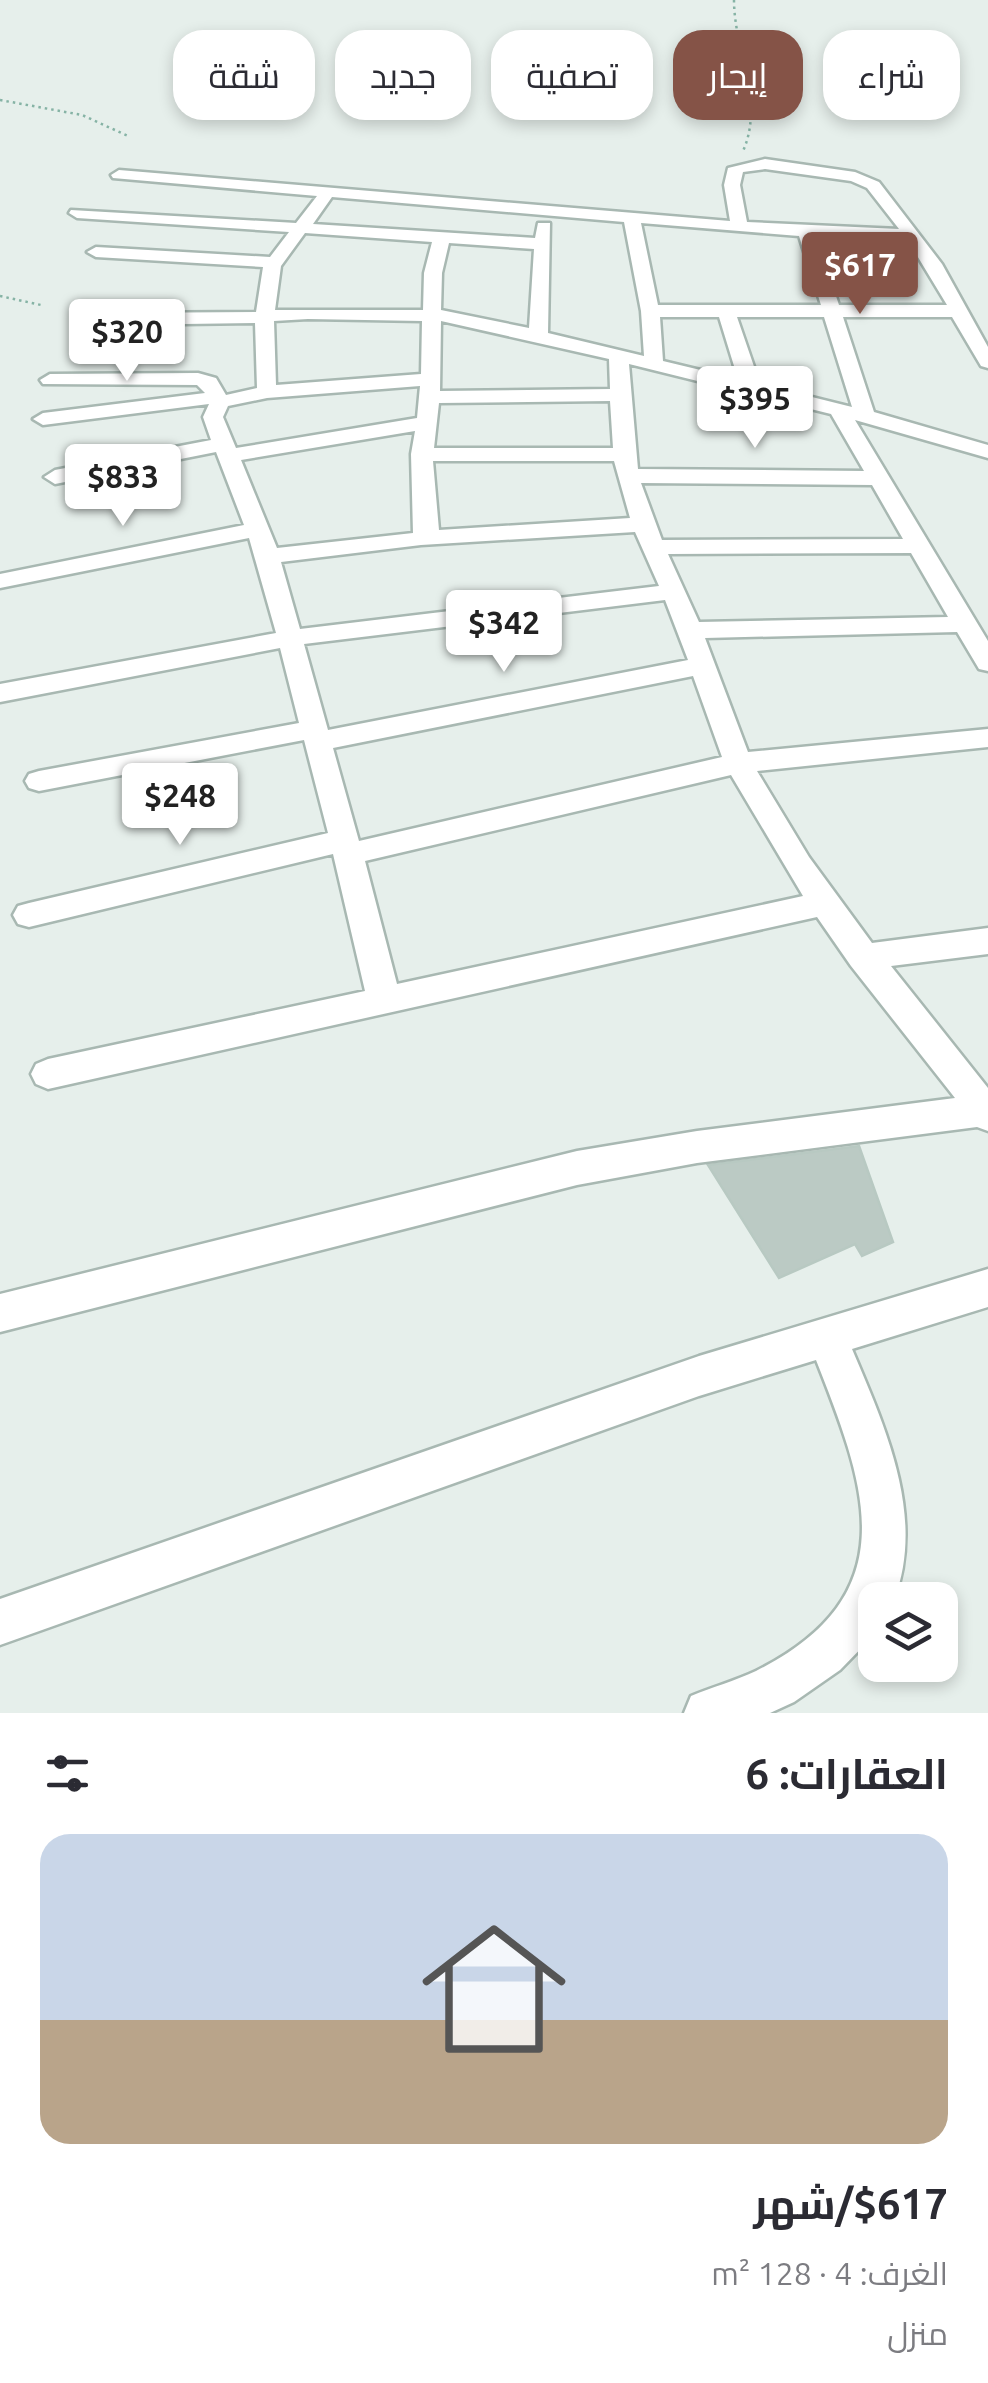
<!DOCTYPE html>
<html lang="ar">
<meta charset="utf-8">
<style>
body{margin:0;font-family:Ubuntu,Cairo,sans-serif;background:#f2f2f3;color:#2b2b33;direction:rtl;height:100vh;display:flex;flex-direction:column;font-size:38px;white-space:nowrap}
*{box-sizing:border-box;margin:0}
p{font-size:32px;color:#7c7c81}
.icon{flex:none;width:55px;height:55px;fill:none;stroke:currentColor;stroke-width:2;stroke-linecap:round;stroke-linejoin:round}
.map{position:relative;height:1713px;overflow:hidden;direction:ltr}
.side{display:flex;flex-direction:column;background:#fff;flex:1}
.side>*{flex:none}
.hud{position:absolute;left:30px;top:30px;width:930px;height:90px;direction:rtl;display:flex;gap:20px}
.buttons{position:absolute;left:858px;top:1582px;display:grid;gap:20px}
.buttons a{display:grid;place-items:center;width:100px;height:100px;border-radius:20px;background:#fff;box-shadow:0 5px 15px #0003;font-size:50px}
.price{position:absolute;translate:-50% -85px;padding:0 22px;border-radius:10px;background:#fff;color:#222;font-size:32px;line-height:65px;filter:drop-shadow(0 2px 5px #0008)}
.price::after{content:'';position:absolute;left:50%;top:60px;width:30px;height:22px;margin-left:-15px;background:inherit;clip-path:polygon(0 0,100% 0,50% 100%)}
.price.current{background:#855347;color:#fff}
ul{padding:0;list-style:none}
li{display:grid;align-content:center;gap:20px;height:530px;padding:0 40px}
li+li{border-top:2px solid #e1e1e2}
li span{display:grid;place-items:center;height:310px;border-radius:30px;color:#555}
li>.icon{margin-inline-start:auto}
span .icon{width:180px;height:180px;fill:#fffc;stroke-width:1}
li b{font-size:42px}
h2{display:flex;justify-content:space-between;align-items:center;height:120px;padding:0 40px;font-size:42px}
.pill{padding:0 35px;border-radius:30px;background:#fff;box-shadow:0 5px 15px #0003;font-size:35px;line-height:90px}
.pill.current{background:#855347;color:#fff}
.map>svg:first-child{display:block}
.building{fill:#bbcac4;stroke:#b8c9c2;stroke-width:2.5}
.lines{fill:none;stroke-linecap:round;stroke-linejoin:round}
.minor-casing{stroke:#a8b8b2;stroke-width:5}
.path{stroke:#86b3a5;stroke-width:2.5;stroke-dasharray:2.5 4;stroke-linecap:butt}
.minor{fill:#fff;fill-rule:evenodd}
</style>
<div class="map">
<svg width="988" height="1713" viewBox="0 0 988 1713">
<rect width="100%" height="100%" fill="#e6efeb"/>
<path class="building" d="M859 1146 893 1242 862 1256 855 1244 779 1278 708 1165Z"/>
<g class="lines">
<defs>
<g id="minor">
<path d="M765 159 855 172 879 182 942 264 988 347V368L981 366 952 317H843L874 412 988 445V458L855 420 988 641V671L979 669 957 632 705 638 748 752 988 729V747L757 771 809 857 872 943 988 928V954L891 966 988 1088V1131L977 1127 697 1163 577 1185 0 1332V1294L577 1151 697 1131 955 1098 851 966 817 917 48 1089 36 1084 31 1074 36 1064 48 1059 365 991 333 854 29 927 18 924 13 915 18 906 29 903 328 833 304 740 39 791 29 788 25 781 29 774 39 771 299 723 280 648 0 702V684L276 633 249 538 0 588V574L244 525 216 452 55 484 44 477 55 470 211 440 203 417 209 404 43 425 33 419 43 413 205 393 197 385 43 384 40 380 50 374 198 373 216 378 226 395 257 388 255 323 113 325 104 319 113 313 256 312 263 267 96 257 87 252 96 247 270 257 289 232 77 218 69 213 71 210 296 223 317 196 113 178 111 175 119 170 730 221 724 185 728 168ZM765 169 851 181 867 188 899 229 747 222 740 185 743 172ZM332 197 624 222 641 311 644 356 548 333 550 223H538L535 238 313 224ZM641 223 799 236 821 305H658ZM305 233 432 242 424 273 423 310H275L281 266ZM816 237 907 239 947 305H839ZM449 243 534 249 529 328 441 310 442 273ZM660 317H719L738 379 663 361ZM737 317H824L852 407 760 384ZM308 319 422 321 421 374 276 385 274 321ZM441 321 609 359 610 389 440 391ZM629 364 831 414 864 471 638 469ZM420 386 417 418 236 448 223 417 228 406 267 398ZM610 401 613 448H434L439 403ZM415 431 411 454 413 533 277 548 241 460ZM433 461H614L630 518 439 530ZM641 483 872 485 903 539 662 540ZM635 532 659 586 300 629 281 562 421 545ZM911 553 948 617 699 622 668 554ZM665 600 688 660 328 730 304 644ZM693 676 722 757 359 841 333 748ZM731 775 803 896 397 984 365 861Z"/>
<path d="M988 1269V1307L852 1349C885 1427 926 1516 894 1600H875L873 1636 840 1670 794 1702 770 1713H684L691 1696C712 1687 735 1681 756 1671 907 1595 867 1489 816 1360L699 1396 0 1645V1599L699 1356Z"/>
</g>
</defs>
<use href="#minor" class="minor-casing"/>
<g class="path">
<path d="M734 0C734 51 765 102 743 151"/>
<path d="M0 100 82 115 128 136"/>
<path d="M0 296 41 305"/>
</g>
<use href="#minor" class="minor"/>
</g>
</svg>
<div class="buttons">
<a><svg class="icon" aria-label="layers" viewBox="0 0 24 24"><path d="M12 4l9 5-9 5-9-5zM3 14l9 5 9-5"/></svg></a>
</div>
<b class="price current" style="left:860px;top:317px">$617</b>
<b class="price" style="left:127px;top:384px">$320</b>
<b class="price" style="left:755px;top:451px">$395</b>
<b class="price" style="left:123px;top:529px">$833</b>
<b class="price" style="left:504px;top:675px">$342</b>
<b class="price" style="left:180px;top:848px">$248</b>
<div class="hud">
<a class="pill">شراء</a>
<a class="pill current">إيجار</a>
<a class="pill">تصفية</a>
<a class="pill">جديد</a>
<a class="pill">شقة</a>
</div>
</div>
<section class="side">
<h2>العقارات: 6<svg class="icon" aria-label="filters" viewBox="0 0 24 24"><path d="M4 7h16M4 17h16"/><circle cx="9" cy="7" r="2"/><circle cx="15" cy="17" r="2"/></svg></h2>
<ul>
<li><span style="background:linear-gradient(#c9d6e8 60%,#b9a48a 0)"><svg class="icon" aria-label="home" viewBox="0 0 24 24"><path d="M3 11l9-7 9 7M6 9v11h12V9"/></svg></span><div><b>$617/شهر</b><p>الغرف: 4 · 128 m²</p><p>منزل</p></div></li>
</ul>
</section>
